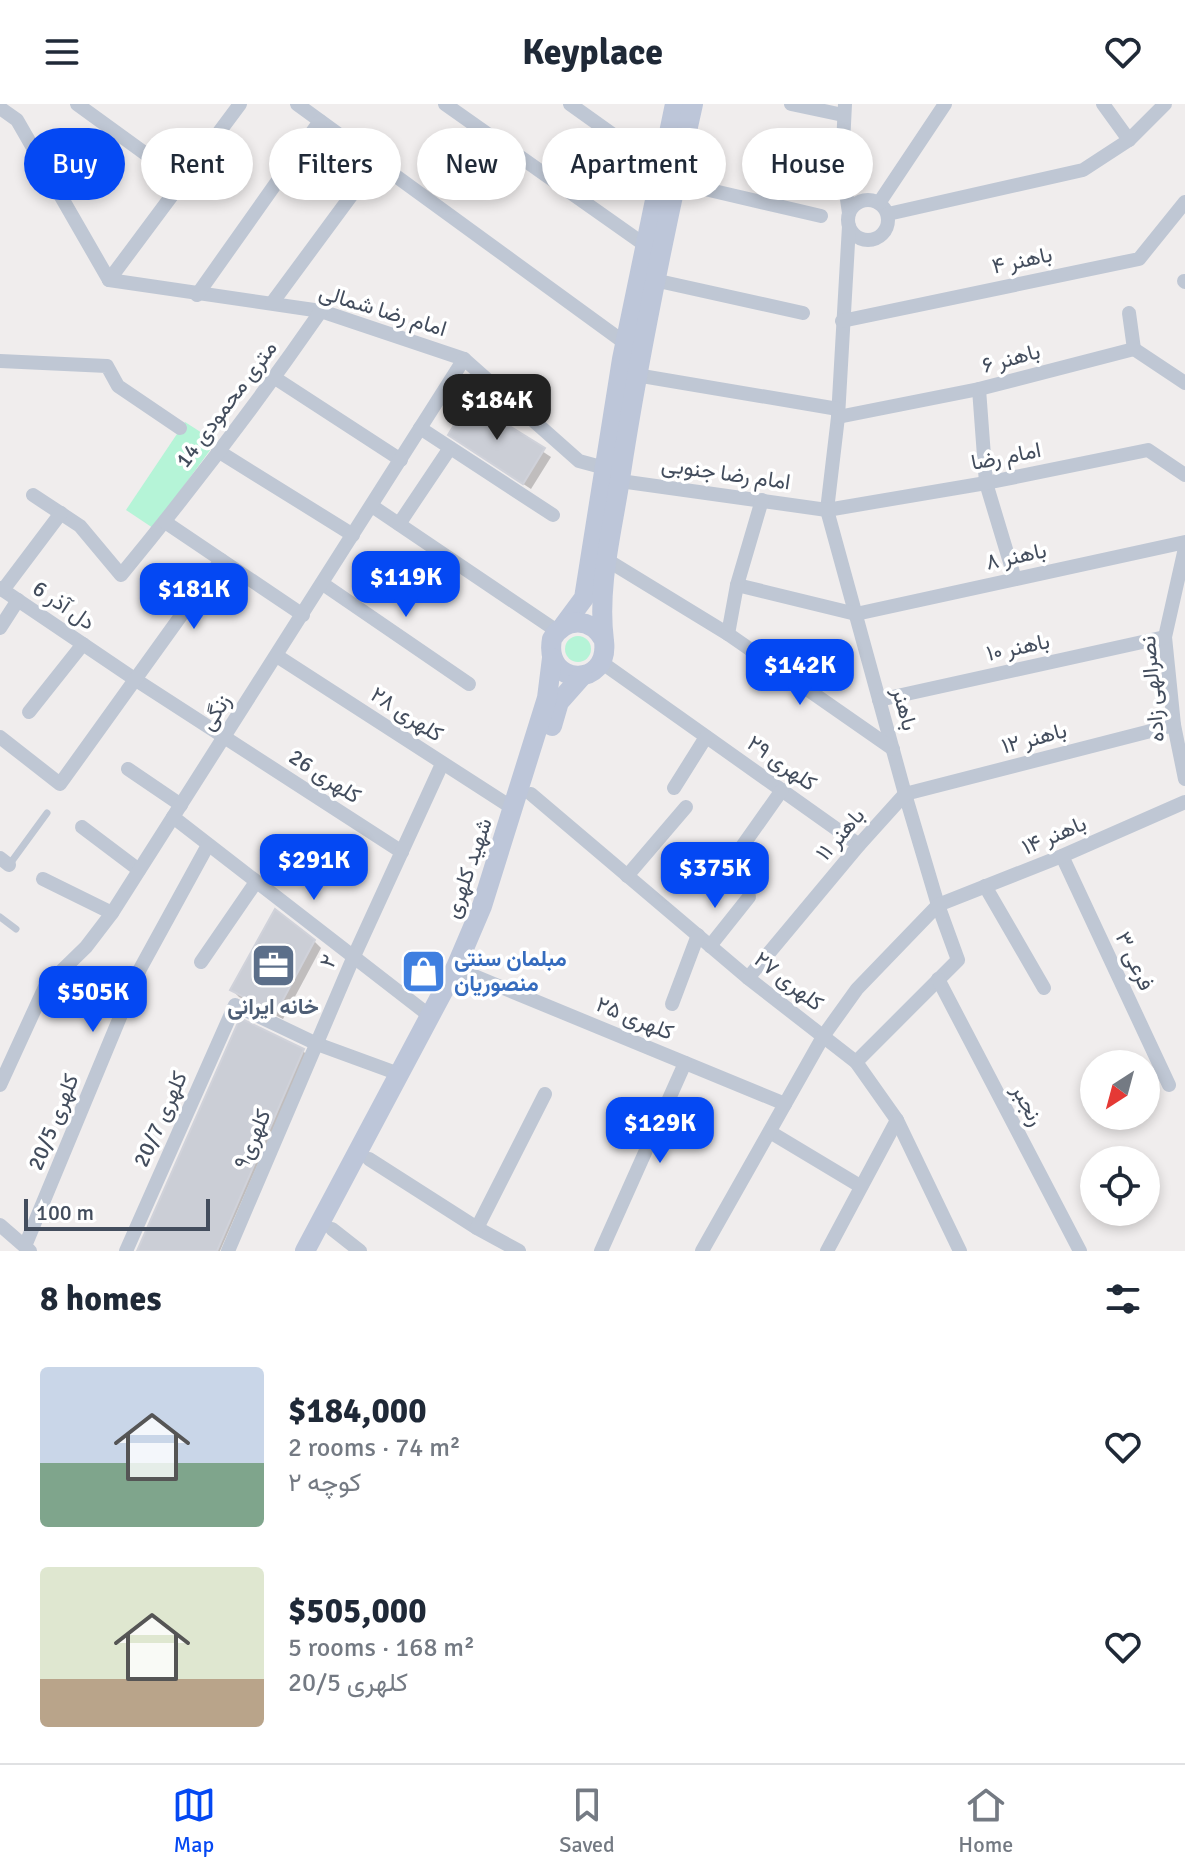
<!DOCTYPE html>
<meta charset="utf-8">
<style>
body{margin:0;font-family:Signika,Vazirmatn,sans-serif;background:#f6f6f7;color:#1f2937;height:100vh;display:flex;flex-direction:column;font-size:30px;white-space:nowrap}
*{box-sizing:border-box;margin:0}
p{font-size:26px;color:#747a83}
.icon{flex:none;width:44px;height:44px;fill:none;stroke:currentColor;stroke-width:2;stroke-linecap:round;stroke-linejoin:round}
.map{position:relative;height:1147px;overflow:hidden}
.panel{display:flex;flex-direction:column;background:#fff;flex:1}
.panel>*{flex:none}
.hud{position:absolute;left:24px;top:24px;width:1138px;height:72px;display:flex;gap:16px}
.needle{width:52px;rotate:216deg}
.fabs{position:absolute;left:1080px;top:946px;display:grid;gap:16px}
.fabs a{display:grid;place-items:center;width:80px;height:80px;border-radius:50%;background:#fff;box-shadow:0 4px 12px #0003;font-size:40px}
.scale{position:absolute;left:24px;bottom:20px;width:186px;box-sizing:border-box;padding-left:8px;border:4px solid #434d5d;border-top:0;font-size:22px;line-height:28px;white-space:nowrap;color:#434d5d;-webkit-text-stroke:6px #fff;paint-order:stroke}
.price{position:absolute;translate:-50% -68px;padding:0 18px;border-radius:16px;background:#0448f3;color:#fff;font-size:26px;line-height:52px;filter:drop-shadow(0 2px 4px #0008)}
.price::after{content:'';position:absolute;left:50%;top:48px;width:24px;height:18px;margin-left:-12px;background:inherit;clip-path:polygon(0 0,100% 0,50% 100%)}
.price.on{background:#222;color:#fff}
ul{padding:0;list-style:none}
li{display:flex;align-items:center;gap:24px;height:200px;padding:0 40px}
li span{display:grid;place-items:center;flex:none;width:224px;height:160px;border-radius:8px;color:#555}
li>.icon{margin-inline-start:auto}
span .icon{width:96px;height:96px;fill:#fffc;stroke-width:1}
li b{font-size:34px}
h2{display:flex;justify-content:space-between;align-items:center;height:96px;padding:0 40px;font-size:34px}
.tag{padding:0 28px;border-radius:36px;background:#fff;box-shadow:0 4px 12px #0003;font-size:28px;line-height:72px}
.tag.on{background:#0448f3;color:#fff}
header{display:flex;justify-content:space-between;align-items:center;height:104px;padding:0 40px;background:#fff;font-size:36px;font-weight:800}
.dock{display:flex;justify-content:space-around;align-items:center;height:112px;border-top:2px solid #e0e1e3;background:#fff;font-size:22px;color:#747a83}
.dock a{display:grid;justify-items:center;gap:4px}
.dock .on{color:#0448f3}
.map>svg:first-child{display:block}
.green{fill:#b5f4d7}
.shadow{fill:#0003}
.building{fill:#cbced6;stroke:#d0d2da;stroke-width:2}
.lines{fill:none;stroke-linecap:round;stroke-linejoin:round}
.lane{stroke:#bfc7d4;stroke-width:7}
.street{stroke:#bfc7d4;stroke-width:14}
.secondary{stroke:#bdc6d9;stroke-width:20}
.labels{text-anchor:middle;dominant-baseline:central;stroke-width:7;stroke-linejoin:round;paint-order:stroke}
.street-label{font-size:22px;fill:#434d5d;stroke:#fff}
.shop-label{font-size:22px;font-weight:bold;fill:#366cbe;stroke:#fff;text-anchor:start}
.service-label{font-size:22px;font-weight:bold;fill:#4e5e75;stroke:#fff}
</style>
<header><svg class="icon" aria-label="menu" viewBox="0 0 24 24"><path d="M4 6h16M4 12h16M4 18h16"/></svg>Keyplace<svg class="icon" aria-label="heart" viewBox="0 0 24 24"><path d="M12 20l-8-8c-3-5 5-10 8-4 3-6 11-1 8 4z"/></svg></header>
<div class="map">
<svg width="1185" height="1147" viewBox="0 0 1185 1147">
<rect width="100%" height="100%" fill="#f0eded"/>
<g class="green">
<path d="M185 318 216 338 153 424 126 406Z"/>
<circle cx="578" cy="545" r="13"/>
</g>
<g class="shadow">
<path d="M470 300 551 353 531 385 458 337Z"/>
<path d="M314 837 321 844 283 915 239 893 232 886Z"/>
<path d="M302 946 306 950 220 1147H139Z"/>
</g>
<g class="building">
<path d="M469 297 545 344 523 380 448 331Z"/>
<path d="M275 805 315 836 276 909 230 886Z"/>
<path d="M240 914 304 945 217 1147H137Z"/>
</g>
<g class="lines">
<g class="lane">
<path d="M9 761 47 709"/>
<path d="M0 813 16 825"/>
</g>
<g class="street">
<path d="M77 0 183 77"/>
<path d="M297 0 625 239"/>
<path d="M445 0 645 141"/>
<path d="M570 0 661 65"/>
<path d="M791 0 843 11"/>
<path d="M845 0 842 61 849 109"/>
<path d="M1103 0 1129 36"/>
<path d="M0 4 17 16 109 176"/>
<path d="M675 78 821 112"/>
<circle cx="868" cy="116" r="20"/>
<path d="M879 99 945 0"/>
<path d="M888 110 1083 66 1129 36 1165 0"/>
<path d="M849 122 838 313 827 406 905 690 938 801 958 856 856 958"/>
<path d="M109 176 321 207 464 255 579 357 605 364"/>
<path d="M109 176 240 0"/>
<path d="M654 176 803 209"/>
<path d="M1184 177 1185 178"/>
<path d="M197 191 320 17"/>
<path d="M272 199 376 58"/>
<path d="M1129 209 1134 245"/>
<path d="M842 217 1139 155 1185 98"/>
<path d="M0 257 107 262 118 282 180 324"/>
<path d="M636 271 838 305"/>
<path d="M275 274 401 356"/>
<path d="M979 285 986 379 1015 475"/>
<path d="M838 313 979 285 1134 245 1185 279"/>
<path d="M420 324 553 411"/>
<path d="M218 347 353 431"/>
<path d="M620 377 827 406 986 379 1148 346 1185 371"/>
<path d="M33 391 80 422 121 471C191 386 258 298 321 207"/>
<path d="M372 402 557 527"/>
<path d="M165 418 303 511"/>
<path d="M399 420 450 344"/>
<path d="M1185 444 1165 533 1174 621 1185 675"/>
<path d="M607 456 728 530 893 645"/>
<path d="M323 480 469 580"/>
<path d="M737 481 856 510 1185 438"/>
<path d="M0 484 136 576 402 748"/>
<path d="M3 486 61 409"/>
<path d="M0 524 18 496"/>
<path d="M728 530 737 481 762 396"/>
<path d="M277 552 514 705"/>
<path d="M601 558 859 741"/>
<path d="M879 596 1165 533"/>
<path d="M29 608 83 540"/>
<path d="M0 633 60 680 221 456"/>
<path d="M128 665 181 701"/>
<path d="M674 684 706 633"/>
<path d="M531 690 748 874 856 958 897 1016 960 1147"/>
<path d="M173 713 430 912"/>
<path d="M82 723 139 766"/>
<path d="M741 744 782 686"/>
<path d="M1062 752 1169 981"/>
<path d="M0 754 9 761"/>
<path d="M627 772 686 703"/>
<path d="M43 775 112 809"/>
<path d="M985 782 1044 884"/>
<path d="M710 842 749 793"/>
<path d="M201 858 256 778"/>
<path d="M467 869 785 1000"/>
<path d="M748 874 859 741 905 690 1174 621"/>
<path d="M938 875 1080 1147"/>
<path d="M672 900 698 831"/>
<path d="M0 981 45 883 86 843 112 809 464 255"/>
<path d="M770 1028 860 1082"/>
<path d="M369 1055 477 1124 519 1147"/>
<path d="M0 1121 30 1147"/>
<path d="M477 1124 545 990"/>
<path d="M332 1125 360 1147"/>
<path d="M25 1142 140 865 208 741"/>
<path d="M126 1147 235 901 317 940 399 970"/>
<path d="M228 1147 354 852 442 660"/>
<path d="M601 1147 685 959"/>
<path d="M702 1147 824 931 857 885 938 801 1062 752 1185 698"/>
<path d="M827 1147 897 1016"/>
</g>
<g class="secondary">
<path d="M564 521 584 494 622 255 675 0"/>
<path d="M604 536C591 513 565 513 552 535 543 582 610 585 604 537 597 483 612 428 620 375 639 249 665 125 693 0"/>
<path d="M552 622 559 598 582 572"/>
<path d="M305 1147 456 863 482 802 547 594 552 554"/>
</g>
</g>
<defs>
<symbol id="office-square" viewBox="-11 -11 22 22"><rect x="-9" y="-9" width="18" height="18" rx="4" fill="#5c6f8a" stroke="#fff"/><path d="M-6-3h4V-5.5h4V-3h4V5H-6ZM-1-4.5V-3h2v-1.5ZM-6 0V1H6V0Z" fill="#fff"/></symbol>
<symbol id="shop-square" viewBox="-11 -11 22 22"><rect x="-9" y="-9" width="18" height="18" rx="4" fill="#3f7fe0" stroke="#fff"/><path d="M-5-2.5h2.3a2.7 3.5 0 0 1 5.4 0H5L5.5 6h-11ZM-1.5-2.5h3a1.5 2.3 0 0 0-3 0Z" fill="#fff"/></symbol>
</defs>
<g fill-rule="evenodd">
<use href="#office-square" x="248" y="836" width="51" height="51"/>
<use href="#shop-square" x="398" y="842" width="51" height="51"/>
</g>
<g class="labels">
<g class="street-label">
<text transform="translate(1022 156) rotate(-12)">باهنر ۴</text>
<text transform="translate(383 206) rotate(17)">امام رضا شمالی</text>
<text transform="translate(1011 254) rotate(-15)">باهنر ۶</text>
<text transform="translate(226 300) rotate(-53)">14 متری محمودی</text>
<text transform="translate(1006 352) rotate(-11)">امام رضا</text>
<text transform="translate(726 369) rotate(8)">امام رضا جنوبی</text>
<text transform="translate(1016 452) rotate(-12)">باهنر ۸</text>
<text transform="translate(64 501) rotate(34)">دل آذر 6</text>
<text transform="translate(1018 543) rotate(-12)">باهنر ۱۰</text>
<text transform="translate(1152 585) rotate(-95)">نصرالهی زاده</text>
<text transform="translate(905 605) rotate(75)">باهنر</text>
<text transform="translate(215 608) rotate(-57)">زنگی</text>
<text transform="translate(407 610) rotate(33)">کلهری ۲۸</text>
<text transform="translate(1034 634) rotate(-15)">باهنر ۱۲</text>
<text transform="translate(782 659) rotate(35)">کلهری ۲۹</text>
<text transform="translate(325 672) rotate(33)">کلهری 26</text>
<text transform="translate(840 730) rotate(-49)">باهنر ۱۱</text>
<text transform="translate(1054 731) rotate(-23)">باهنر ۱۴</text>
<text transform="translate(468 764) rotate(-71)">شهید کلهری</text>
<text transform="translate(328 857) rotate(-67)">۲</text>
<text transform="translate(1135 857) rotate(65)">فرعی ۳</text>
<text transform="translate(789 877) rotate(38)">کلهری ۲۷</text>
<text transform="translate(635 914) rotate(22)">کلهری ۲۵</text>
<text transform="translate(1028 1001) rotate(62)">رنجبر</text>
<text transform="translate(160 1015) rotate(-66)">کلهری 20/7</text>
<text transform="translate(53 1018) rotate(-68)">کلهری 20/5</text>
<text transform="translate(252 1035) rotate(-67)">کلهری۹</text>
</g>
<g class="shop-label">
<text x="454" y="854">مبلمان سنتی<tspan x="454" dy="25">منصوریان</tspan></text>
</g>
<g class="service-label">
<text x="273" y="902">خانه ایرانی</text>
</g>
</g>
</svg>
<div class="fabs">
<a><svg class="needle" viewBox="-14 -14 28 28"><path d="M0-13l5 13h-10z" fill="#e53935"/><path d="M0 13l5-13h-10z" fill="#747a83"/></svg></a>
<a><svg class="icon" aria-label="locate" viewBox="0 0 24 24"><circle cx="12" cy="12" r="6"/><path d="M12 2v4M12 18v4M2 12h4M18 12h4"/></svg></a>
</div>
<div class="scale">100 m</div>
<b class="price on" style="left:497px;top:338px">$184K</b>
<b class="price" style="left:406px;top:515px">$119K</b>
<b class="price" style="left:194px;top:527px">$181K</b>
<b class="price" style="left:800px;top:603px">$142K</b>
<b class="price" style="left:314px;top:798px">$291K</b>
<b class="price" style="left:715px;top:806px">$375K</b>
<b class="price" style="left:93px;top:930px">$505K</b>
<b class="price" style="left:660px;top:1061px">$129K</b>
<div class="hud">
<a class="tag on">Buy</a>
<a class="tag">Rent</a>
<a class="tag">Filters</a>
<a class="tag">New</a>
<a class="tag">Apartment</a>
<a class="tag">House</a>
</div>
</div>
<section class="panel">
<h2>8 homes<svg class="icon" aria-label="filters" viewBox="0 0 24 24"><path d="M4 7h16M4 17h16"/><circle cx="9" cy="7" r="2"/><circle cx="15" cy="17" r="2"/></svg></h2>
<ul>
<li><span style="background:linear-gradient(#c9d6e8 60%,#7fa58c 0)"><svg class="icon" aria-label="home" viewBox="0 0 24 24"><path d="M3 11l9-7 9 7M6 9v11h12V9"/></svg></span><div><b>$184,000</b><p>2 rooms · 74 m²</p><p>۲ کوچه</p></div><svg class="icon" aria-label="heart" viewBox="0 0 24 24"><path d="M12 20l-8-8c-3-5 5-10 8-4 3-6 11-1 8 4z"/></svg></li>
<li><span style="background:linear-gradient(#dfe7d0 70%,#b9a48a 0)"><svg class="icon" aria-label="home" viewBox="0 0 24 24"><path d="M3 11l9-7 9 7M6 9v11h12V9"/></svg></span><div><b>$505,000</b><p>5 rooms · 168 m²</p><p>کلهری 20/5</p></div><svg class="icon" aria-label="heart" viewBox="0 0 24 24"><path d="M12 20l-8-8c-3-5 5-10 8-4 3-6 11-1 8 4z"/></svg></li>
</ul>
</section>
<nav class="dock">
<a class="on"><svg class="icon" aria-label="map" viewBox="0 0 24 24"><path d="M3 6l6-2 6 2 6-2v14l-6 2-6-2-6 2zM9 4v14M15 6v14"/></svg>Map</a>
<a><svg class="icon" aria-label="saved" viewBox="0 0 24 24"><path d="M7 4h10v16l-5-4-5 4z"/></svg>Saved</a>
<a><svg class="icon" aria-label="home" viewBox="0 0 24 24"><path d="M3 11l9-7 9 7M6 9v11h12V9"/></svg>Home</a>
</nav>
